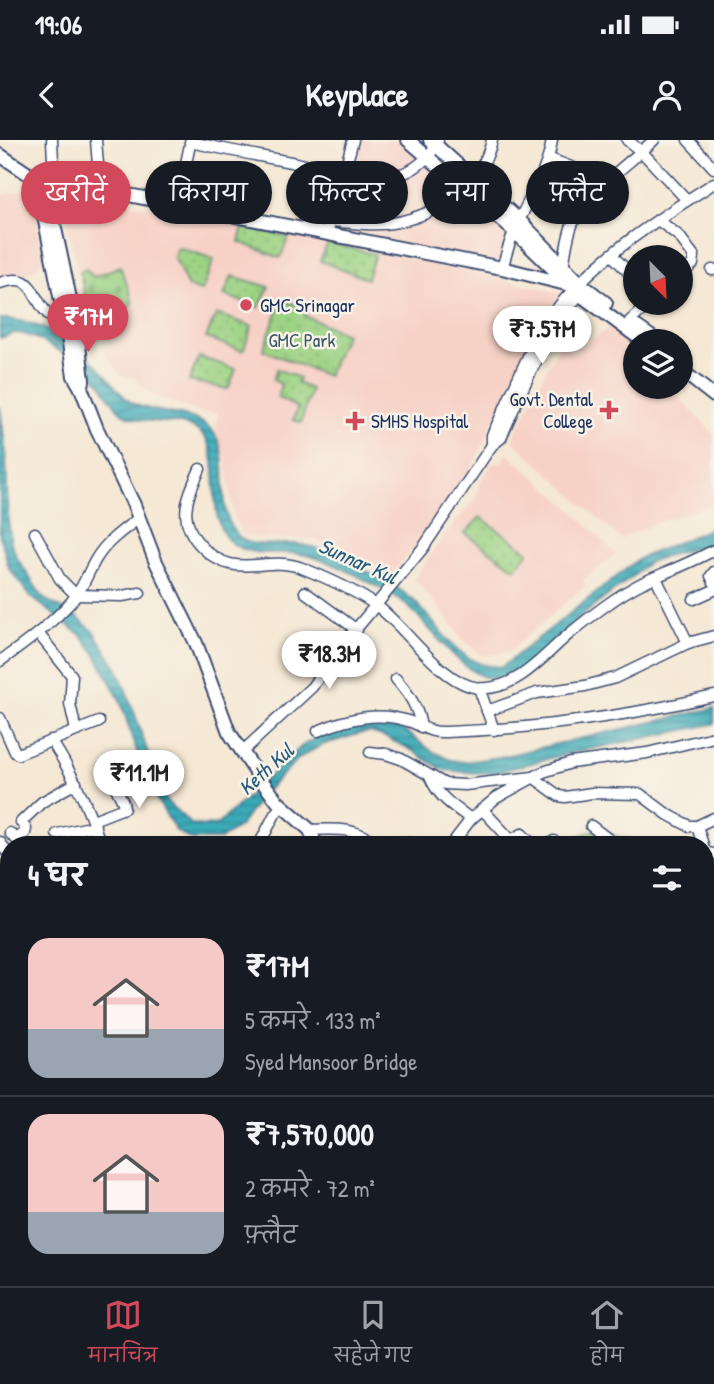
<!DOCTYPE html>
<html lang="hi">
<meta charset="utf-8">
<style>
body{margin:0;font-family:"Patrick Hand","Playpen Sans Deva",sans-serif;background:#20242c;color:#f1f3f6;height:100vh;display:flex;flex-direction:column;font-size:26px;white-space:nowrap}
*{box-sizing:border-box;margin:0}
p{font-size:23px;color:#9ea1a6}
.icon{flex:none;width:38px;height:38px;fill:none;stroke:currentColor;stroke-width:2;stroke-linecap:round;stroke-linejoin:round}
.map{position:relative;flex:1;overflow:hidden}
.sheet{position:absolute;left:0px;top:696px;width:714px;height:450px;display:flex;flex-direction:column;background:#171b24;border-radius:28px 28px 0 0;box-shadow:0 2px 5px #0004}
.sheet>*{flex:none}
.top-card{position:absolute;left:21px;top:21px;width:672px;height:63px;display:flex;gap:14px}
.needle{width:46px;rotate:156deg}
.controls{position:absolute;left:623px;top:105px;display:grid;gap:14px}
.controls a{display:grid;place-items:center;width:70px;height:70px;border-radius:50%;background:#171b24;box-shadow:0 2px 5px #0004;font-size:35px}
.price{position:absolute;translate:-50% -60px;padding:0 16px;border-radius:24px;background:#fff;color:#222;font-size:23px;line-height:46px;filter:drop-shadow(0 2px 4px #0008)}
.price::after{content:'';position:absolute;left:50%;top:42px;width:21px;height:16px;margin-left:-10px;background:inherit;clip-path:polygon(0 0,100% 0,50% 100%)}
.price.active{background:#d1495b;color:#fff}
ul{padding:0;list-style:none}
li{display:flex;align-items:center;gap:21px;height:175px;padding:0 28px}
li+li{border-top:2px solid #363941}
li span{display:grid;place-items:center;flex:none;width:196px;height:140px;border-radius:21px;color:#555}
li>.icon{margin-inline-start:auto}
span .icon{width:84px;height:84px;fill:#fffc;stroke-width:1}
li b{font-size:30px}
h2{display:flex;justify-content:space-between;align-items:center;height:84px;padding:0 28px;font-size:30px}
.tag{padding:0 24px;border-radius:32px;background:#171b24;box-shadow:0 2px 5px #0004;font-size:24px;line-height:63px}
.tag.active{background:#d1495b;color:#fff}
.status{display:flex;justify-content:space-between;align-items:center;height:49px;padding:0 35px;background:#171b24;direction:ltr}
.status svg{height:19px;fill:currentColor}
header{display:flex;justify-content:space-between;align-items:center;height:91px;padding:0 28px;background:#171b24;font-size:32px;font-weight:700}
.tabs{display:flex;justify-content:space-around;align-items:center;height:98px;border-top:2px solid #363941;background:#171b24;font-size:19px;color:#9ea1a6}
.tabs a{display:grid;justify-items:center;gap:4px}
.tabs .active{color:#d1495b}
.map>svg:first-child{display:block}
.built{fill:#f7d1c6}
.grass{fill:url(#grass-dots);stroke:#5c8171;stroke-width:2}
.cemetery{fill:url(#cemetery-stones);stroke:#5c8171;stroke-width:2}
.water{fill:url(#water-rules);stroke:#2b6d8b;stroke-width:2}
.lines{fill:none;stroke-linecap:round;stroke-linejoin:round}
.minor-casing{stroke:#3c4b70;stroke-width:13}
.major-casing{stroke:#3c4b70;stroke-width:16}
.minor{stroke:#fff;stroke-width:10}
.major{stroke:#fff;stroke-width:12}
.poi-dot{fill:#d1495b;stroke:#f7f3e8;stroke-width:2.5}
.labels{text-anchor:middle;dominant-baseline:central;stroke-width:5;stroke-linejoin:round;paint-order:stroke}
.poi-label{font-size:19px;fill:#1b2f5e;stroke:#f7f3e8;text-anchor:start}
.park-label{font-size:19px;fill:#3c5868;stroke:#f7f3e8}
.water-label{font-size:21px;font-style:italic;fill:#265a7e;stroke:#f7f3e8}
</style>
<div class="status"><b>19:06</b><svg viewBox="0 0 49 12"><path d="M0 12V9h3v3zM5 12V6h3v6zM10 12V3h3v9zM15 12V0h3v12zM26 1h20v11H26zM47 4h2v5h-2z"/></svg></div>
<header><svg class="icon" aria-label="back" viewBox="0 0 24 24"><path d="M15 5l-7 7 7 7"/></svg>Keyplace<svg class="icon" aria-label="person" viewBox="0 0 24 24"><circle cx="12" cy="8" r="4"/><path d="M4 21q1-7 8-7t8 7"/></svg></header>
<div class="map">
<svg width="714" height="1146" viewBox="0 0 714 1146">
<defs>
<pattern id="grass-dots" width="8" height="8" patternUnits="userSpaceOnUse" patternTransform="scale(1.75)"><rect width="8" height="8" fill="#9dd384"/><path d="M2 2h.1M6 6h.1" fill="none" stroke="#87b574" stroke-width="1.8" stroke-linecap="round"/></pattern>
<pattern id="cemetery-stones" width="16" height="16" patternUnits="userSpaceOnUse" patternTransform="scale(1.75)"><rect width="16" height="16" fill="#9dd384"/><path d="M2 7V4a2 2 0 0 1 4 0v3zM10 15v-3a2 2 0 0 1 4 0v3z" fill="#87b574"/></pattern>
<pattern id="water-rules" width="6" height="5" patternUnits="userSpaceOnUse" patternTransform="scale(1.75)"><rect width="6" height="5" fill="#3babb8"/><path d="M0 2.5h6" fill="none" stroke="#318c99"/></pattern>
</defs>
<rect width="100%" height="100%" fill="#f7f3e8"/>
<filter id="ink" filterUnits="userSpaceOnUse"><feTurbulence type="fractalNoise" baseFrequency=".0143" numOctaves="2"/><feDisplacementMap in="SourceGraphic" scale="14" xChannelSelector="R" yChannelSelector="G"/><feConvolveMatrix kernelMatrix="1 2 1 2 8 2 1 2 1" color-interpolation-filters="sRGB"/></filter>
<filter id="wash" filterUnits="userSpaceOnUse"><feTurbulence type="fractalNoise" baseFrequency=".00686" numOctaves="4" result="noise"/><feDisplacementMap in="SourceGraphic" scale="28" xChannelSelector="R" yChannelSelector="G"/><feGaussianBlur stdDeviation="1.57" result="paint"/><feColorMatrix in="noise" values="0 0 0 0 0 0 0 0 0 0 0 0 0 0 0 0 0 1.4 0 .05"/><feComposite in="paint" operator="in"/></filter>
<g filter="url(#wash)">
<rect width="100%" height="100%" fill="#f5e8d4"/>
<g class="built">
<path d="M353 0H408L514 91 502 128 327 95Z"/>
<path d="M27 49 36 58 35 71 44 117 38 127 26 134 0 140V56Z"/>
<path d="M65 52 183 73 243 87 445 125 560 153 523 215 474 324 421 400 390 436 313 399H266L244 396 234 379 226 321 216 288 218 273 197 272 152 255 133 237 121 236 104 212 121 200 117 186 135 162 120 124 93 136 86 129 79 131 69 93Z"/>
<path d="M611 187 635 212V247H669L714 294V364L655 383 621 399 512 300 561 201 573 212Z"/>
<path d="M508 314 568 366 616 414 582 441 586 445 509 512 483 516 461 498 445 475 414 439 441 400 474 360 481 341 491 324 501 322Z"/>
<path d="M714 892V1032L705 1025V905Z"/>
</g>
<g class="grass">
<path d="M243 87 289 97 280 118 239 102Z"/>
<path d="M328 103 375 114 367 139 320 121Z"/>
<path d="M178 107 214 119 202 151 188 147 174 117Z"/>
<path d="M232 136 269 147 259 168 224 155Z"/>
<path d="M282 160 307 168 305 176 346 194 327 236 263 210Z"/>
<path d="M216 174 252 186 243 211 206 198Z"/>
<path d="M199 217 236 229 228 249 189 241Z"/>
<path d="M277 229 299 238 297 243 311 249 301 283 293 280 298 268 278 258 281 244 273 240Z"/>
<path d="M480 377 529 412 515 429 465 393Z"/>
<path d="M594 690 652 705H559Z"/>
</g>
<path class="cemetery" d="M120 126 133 162 116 184 96 189 87 167 80 132 86 129 93 137Z"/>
<g class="water">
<path d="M0 179C41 179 78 204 105 234 113 243 123 259 134 264 159 276 201 270 216 296 232 324 213 375 240 398 255 409 280 402 297 404 324 407 352 423 376 436 388 442 401 450 412 459 434 479 452 514 481 524 487 526 496 526 502 527L640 418 714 387V403C697 408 661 416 648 423 642 427 637 433 632 437 613 452 592 466 574 483 551 504 526 538 492 538 461 538 423 473 397 458 372 443 333 421 305 415 282 409 254 419 233 404 204 384 223 327 206 299 189 273 146 289 122 273 112 265 106 249 97 239 86 226 32 191 15 193 10 194 5 197 0 198Z"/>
<path d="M0 266 6 314 8 380 11 402 17 418 43 458 77 477 93 491 117 527 135 574 158 643 167 662 191 684 204 686 218 684 302 606 323 594 366 582 399 587 432 611 450 620 464 622 500 617 714 568V584L562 615 498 632 478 633 443 630 408 608 385 597 370 592 358 594 322 605 299 618 263 654 240 686 219 700H192L176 691 148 645 120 560 96 515 82 496 30 456 9 428 0 395Z"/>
<path d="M714 1048V1146H634L641 1138H705V1059Z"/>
</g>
</g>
<g filter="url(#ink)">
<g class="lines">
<defs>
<g id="minor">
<path d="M52 0 54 41"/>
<path d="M96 0 100 50"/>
<path d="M627 0 642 12 687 60"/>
<path d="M688 0 714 28"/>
<path d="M190 2C224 9 258 16 291 22 322 28 374 44 404 33 418 28 433 14 438 0"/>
<path d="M550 19 584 32 603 46"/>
<path d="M177 65 191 0"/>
<path d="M658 80 679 96 694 116 693 124 681 135"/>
<path d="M331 81C351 83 372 86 392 83 436 76 482 46 492 0"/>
<path d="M329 87 353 0"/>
<path d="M612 115 635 139"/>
<path d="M563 126C566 112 567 96 573 83 587 52 629 24 654 0"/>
<path d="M502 128C506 116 509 103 514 92 527 60 547 35 552 0"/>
<path d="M712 130H714"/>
<path d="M0 143C34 132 29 153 47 173 52 179 60 183 66 187"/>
<path d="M630 181 650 163"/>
<path d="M492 305V295C509 262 522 225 540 193 578 129 653 82 714 43"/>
<path d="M200 329C187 358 176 380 202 407 236 442 265 414 302 428 327 438 355 450 377 466 406 487 441 544 479 548 516 551 543 516 568 495 590 477 616 456 642 443 666 432 691 423 714 410"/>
<path d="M35 393 60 439 76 455 122 456 140 453"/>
<path d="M714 432 711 436 714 442"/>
<path d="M656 438 688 503"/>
<path d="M305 452 357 490"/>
<path d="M694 459 714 450"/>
<path d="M38 493 72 536 70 564 76 590"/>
<path d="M0 521C25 504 51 484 71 462 83 449 87 434 96 419 106 402 123 390 139 378"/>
<path d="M396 539C409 554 418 567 421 587"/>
<path d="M479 548 494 590"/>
<path d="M487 571 537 553 585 546 615 538 688 503 714 496"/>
<path d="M0 578 15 612 18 614 99 582"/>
<path d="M318 591C348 578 379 571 411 582 423 587 431 593 446 592 536 589 627 576 714 556"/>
<path d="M51 600C72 633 89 668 101 705"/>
<path d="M243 611 312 547 332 518 423 408 492 305 501 298C523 246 546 194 582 151"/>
<path d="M370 612 386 614 401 619 445 644 465 645 533 637 559 656 565 657 592 653 640 654 667 674 689 686H697L714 678"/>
<path d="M430 637C438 657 454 667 471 679"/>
<path d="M482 669 511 700 522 694 533 705"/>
<path d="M93 680 124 668 123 662 107 630"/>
<path d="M591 686 616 705"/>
<path d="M697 686 703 705"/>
<path d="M310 690C336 689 357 687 377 705"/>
<path d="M10 693 16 699 25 693 26 689 21 682 42 662 76 643"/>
<path d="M57 694 95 686"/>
<path d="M0 702 9 715"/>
<path d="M408 703 410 705"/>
<path d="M259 705 275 674 282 665"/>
<path d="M451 705 471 679 496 658 543 632 571 623 647 613 714 597"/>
<path d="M548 705 554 701"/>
<path d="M705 710 707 713 714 714"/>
<path d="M0 732 9 731"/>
<path d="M0 766 9 762"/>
<path d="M707 802 714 807"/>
<path d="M0 805 9 802"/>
<path d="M0 873 9 866"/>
<path d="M0 901 9 897"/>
<path d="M705 902 714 890"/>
<path d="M0 930 9 950"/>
<path d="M0 959H9"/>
<path d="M0 1038 9 1048"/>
<path d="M112 1138 119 1146"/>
<path d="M155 1138 160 1146"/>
<path d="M291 1138 295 1142 302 1146"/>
<path d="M0 1141 9 1134"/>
<path d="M37 1146 38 1138"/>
<path d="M176 1146 181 1138"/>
<path d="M305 1146 314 1138"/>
<path d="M492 1146 498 1138"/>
</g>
<g id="major">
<path d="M408 0 514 91 579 154 643 201"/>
<path d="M430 0 520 81 581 144 606 163"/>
<path d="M0 15 39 41"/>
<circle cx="47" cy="47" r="9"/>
<path d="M55 45 67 43 502 128 570 145"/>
<path d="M39 51 68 196 74 236 81 248"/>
<path d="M48 56 78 196 83 241 81 248 97 289 134 365 155 420 196 503 229 592 261 640 278 662 310 690 316 705"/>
<path d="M637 187 657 201"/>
<path d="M681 230 714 256"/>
<path d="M705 1117 714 1125"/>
</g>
</defs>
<use href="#minor" class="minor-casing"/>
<use href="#major" class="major-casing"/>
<use href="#minor" class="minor"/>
<use href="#major" class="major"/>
</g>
</g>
<g class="poi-dot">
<circle cx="246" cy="165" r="7"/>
<path d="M605.5 259.5h7v7h7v7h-7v7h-7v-7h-7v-7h7z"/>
<path d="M351.5 270.5h7v7h7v7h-7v7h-7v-7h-7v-7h7z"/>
</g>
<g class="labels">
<g class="poi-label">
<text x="260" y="165">GMC Srinagar</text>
<text x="593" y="259" text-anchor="end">Govt. Dental<tspan x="593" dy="22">College</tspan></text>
<text x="371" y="281">SMHS Hospital</text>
</g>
<g class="park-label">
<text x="302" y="200">GMC Park</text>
</g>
<g class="water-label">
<text transform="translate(358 421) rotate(24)">Sunnar Kul</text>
<text transform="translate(266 629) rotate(-42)">Keth Kul</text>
</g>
</g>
</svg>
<div class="controls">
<a><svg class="needle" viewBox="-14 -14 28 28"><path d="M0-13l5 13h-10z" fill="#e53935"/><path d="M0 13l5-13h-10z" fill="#9ea1a6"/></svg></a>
<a><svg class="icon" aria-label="layers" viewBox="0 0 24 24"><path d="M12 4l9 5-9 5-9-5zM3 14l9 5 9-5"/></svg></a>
</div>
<b class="price active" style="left:88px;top:214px">₹17M</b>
<b class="price" style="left:542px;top:226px">₹7.57M</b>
<b class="price" style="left:329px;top:551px">₹18.3M</b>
<b class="price" style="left:139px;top:670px">₹11.1M</b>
<div class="top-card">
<a class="tag active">खरीदें</a>
<a class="tag">किराया</a>
<a class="tag">फ़िल्टर</a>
<a class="tag">नया</a>
<a class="tag">फ़्लैट</a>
</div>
<section class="sheet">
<h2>4 घर<svg class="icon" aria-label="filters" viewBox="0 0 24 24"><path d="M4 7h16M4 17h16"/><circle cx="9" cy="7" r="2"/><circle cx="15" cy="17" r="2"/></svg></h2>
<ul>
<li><span style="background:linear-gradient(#f6c9c9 65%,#9aa5b1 0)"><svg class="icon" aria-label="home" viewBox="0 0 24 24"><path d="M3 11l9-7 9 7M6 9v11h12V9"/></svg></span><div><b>₹17M</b><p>5 कमरे · 133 m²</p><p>Syed Mansoor Bridge</p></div></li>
<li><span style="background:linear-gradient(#f6c9c9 70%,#9aa5b1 0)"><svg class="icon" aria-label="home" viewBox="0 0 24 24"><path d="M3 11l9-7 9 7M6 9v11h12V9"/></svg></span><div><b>₹7,570,000</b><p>2 कमरे · 72 m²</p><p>फ़्लैट</p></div></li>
</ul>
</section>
</div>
<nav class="tabs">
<a class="active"><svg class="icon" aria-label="map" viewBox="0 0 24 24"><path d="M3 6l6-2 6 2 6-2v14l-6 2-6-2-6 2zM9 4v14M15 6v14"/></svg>मानचित्र</a>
<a><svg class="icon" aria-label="saved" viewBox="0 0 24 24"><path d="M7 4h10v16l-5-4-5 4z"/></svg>सहेजे गए</a>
<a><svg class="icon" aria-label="home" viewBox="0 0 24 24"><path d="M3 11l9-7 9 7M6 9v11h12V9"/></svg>होम</a>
</nav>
